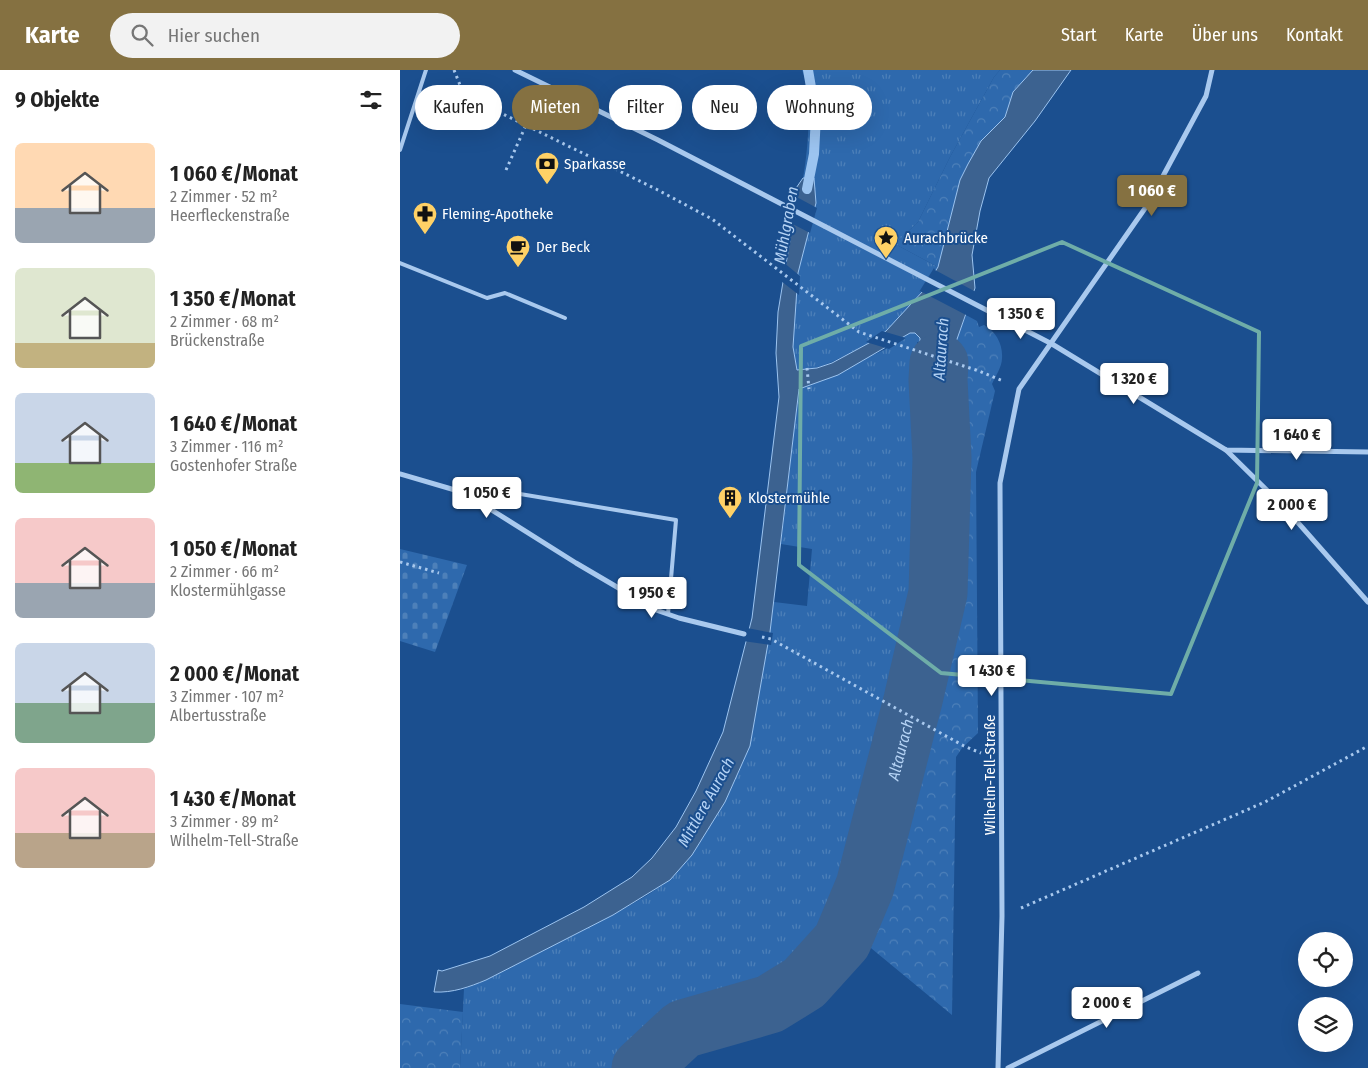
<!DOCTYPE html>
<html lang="de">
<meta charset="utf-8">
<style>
body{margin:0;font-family:"Fira Sans Condensed",sans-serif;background:#f2f2f2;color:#222;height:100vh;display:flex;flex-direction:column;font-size:19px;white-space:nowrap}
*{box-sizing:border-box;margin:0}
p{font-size:16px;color:#767676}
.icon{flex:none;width:28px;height:28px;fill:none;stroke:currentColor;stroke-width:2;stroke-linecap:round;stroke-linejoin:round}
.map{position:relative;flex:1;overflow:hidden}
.side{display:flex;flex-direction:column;background:#fff;width:400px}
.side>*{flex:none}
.top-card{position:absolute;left:15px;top:15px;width:475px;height:45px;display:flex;gap:10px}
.controls{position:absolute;left:898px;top:862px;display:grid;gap:10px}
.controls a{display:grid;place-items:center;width:55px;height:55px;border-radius:50%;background:#fff;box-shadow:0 5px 20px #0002;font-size:25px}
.price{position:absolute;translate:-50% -42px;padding:0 11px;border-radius:5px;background:#fff;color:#222;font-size:16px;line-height:32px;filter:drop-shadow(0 1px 2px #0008)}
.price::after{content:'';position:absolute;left:50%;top:30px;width:15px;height:11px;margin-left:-8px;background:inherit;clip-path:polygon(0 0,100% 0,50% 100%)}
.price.active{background:#857141;color:#fff}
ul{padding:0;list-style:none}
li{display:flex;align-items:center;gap:15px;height:125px;padding:0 15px}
li span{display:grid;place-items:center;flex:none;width:140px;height:100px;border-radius:8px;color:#555}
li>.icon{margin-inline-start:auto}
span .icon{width:60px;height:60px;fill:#fffc;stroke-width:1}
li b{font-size:21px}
h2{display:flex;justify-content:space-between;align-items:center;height:60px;padding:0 15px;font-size:21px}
.chip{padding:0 18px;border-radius:22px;background:#fff;box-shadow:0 5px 20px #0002;font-size:18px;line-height:45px}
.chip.active{background:#857141;color:#fff}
header{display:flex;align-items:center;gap:30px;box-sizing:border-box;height:70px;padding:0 25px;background:#857141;color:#fff}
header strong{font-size:24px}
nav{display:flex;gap:28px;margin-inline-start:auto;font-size:18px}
.search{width:350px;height:45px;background:#f2f2f2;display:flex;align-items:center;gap:12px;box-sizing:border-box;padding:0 18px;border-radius:28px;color:#767676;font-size:19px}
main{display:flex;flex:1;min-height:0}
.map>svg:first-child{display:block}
.grass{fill:url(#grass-tufts)}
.forest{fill:url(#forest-crowns)}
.cemetery{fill:url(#cemetery-stones)}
.water{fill:#3c6290;stroke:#9cc4f0}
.pier{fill:#1b4f8f}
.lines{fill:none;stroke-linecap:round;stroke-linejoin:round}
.stream{stroke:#9cc4f0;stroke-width:10}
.river{stroke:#3c6290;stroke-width:59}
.path{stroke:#a9c9ee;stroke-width:3;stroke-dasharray:2.5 4;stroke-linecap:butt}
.service{stroke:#a9c9ee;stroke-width:4}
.minor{stroke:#a9c9ee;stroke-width:5}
.marked{fill:none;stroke:#6fada8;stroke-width:4;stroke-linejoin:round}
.labels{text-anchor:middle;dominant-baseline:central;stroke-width:4;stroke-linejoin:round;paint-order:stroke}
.poi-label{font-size:15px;fill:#fff;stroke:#1b4f8f;text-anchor:start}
.street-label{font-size:15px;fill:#fff;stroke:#1b4f8f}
.water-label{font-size:16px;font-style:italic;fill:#b5d3f5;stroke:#1b4f8f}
</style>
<header>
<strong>Karte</strong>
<div class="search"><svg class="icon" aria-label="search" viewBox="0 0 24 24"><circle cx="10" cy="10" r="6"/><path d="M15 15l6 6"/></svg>Hier suchen</div>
<nav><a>Start</a><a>Karte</a><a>Über uns</a><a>Kontakt</a></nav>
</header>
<main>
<section class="side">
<h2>9 Objekte<svg class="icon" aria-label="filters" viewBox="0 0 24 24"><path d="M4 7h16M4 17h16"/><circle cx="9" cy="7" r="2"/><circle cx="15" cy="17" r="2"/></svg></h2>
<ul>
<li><span style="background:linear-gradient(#ffd9b3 65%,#9aa5b1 0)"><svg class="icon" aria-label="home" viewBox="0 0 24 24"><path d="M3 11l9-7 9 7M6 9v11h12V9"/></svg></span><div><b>1 060 €/Monat</b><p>2 Zimmer · 52 m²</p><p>Heerfleckenstraße</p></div></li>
<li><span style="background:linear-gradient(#dfe7d0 75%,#c2b280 0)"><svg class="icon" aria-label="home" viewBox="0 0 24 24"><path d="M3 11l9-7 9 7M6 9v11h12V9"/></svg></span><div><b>1 350 €/Monat</b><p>2 Zimmer · 68 m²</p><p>Brückenstraße</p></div></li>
<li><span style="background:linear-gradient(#c9d6e8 70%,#8fb573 0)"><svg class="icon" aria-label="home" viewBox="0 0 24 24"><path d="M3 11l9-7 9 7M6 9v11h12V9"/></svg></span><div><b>1 640 €/Monat</b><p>3 Zimmer · 116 m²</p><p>Gostenhofer Straße</p></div></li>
<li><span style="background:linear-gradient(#f6c9c9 65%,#9aa5b1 0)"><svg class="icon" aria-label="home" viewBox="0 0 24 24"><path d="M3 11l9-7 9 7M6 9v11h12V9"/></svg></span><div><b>1 050 €/Monat</b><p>2 Zimmer · 66 m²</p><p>Klostermühlgasse</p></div></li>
<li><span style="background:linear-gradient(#c9d6e8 60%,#7fa58c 0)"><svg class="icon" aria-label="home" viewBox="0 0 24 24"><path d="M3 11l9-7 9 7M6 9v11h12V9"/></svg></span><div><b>2 000 €/Monat</b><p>3 Zimmer · 107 m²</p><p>Albertusstraße</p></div></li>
<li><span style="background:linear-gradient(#f6c9c9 65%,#b9a48a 0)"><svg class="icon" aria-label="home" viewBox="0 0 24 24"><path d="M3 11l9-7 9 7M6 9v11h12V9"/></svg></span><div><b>1 430 €/Monat</b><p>3 Zimmer · 89 m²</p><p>Wilhelm-Tell-Straße</p></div></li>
</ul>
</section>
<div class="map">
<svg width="968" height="998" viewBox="0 0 968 998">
<defs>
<pattern id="grass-tufts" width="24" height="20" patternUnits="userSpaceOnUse" patternTransform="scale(1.25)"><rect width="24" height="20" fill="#2e69ad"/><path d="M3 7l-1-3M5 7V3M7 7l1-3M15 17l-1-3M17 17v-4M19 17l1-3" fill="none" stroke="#4d80b9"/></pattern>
<pattern id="forest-crowns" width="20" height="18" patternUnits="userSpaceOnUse" patternTransform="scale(1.25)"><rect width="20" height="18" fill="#2e69ad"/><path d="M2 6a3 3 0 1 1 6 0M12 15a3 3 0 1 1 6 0" fill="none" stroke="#4d80b9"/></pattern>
<pattern id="cemetery-stones" width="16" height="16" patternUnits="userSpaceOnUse" patternTransform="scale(1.25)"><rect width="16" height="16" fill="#2e69ad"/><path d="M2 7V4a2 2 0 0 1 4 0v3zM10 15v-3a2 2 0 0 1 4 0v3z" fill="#4d80b9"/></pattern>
</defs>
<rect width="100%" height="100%" fill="#1b4f8f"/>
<g class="grass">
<path d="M402 0H600L594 7 550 87 518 152 495 174 538 197C525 218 504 247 484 263 473 271 460 278 448 284 431 293 416 300 397 300L393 278 396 225 398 203 408 161 409 108H403C408 81 413 25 402 0Z"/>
<path d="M510 263H515L520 268 519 308 530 374 525 521 499 651 457 780 432 851 413 875 377 900 271 942 216 998H60L64 919 86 910 213 845 246 826 270 810 292 785 325 732 350 676 370 562 374 532 407 536 412 479 381 474 399 319 484 280Z"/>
</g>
<g class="forest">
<path d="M600 0H633L613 22 605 47 581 71 560 110 538 197 495 174 518 152 550 87 594 7Z"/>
<path d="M566 245 577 251 579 257 584 255C596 261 603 275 602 288 602 297 595 307 592 314L595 321 576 402 578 663 562 678 556 687 552 945 460 869 413 929 389 945 287 977 268 998H216L271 942 377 900 413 875 432 851 457 780 499 651 525 521 530 374 555 376 554 302 556 271Z"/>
<path d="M0 934 63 942 60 998H0Z"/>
</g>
<path class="cemetery" d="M0 479 67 495 35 582 0 571Z"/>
<path class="water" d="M633 0H671L635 51 589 108 580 141 572 185 575 218 556 272 554 302 555 376 530 374 519 308 520 268 515 263H510L438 305 399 319 370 562 350 676 325 732 292 785 270 810 213 845 86 910C69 917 53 923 34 922L38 900 42 901 90 886 184 837 232 807 252 788 276 757 296 721 323 662 352 548 379 327 376 283 378 242 390 170 388 149 394 121 403 108H414L416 133 398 203 393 277 397 300 417 298 432 293 469 273 486 261 523 221 538 197 560 110 568 94 581 71 605 47 613 22Z"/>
<g class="pier">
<path d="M391 124 417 138 410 163 385 150Z"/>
<path d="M383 192 400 206 399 225 381 211Z"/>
<path d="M534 198 535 200 576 222 568 246 520 221 519 222Z"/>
<path d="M482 261 506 268 489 279 466 272Z"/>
<path d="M517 272 558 285 557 302 517 289Z"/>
<path d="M347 558 373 563 371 575 343 571Z"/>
</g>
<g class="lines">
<path class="stream" d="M407 119 414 84 416 46 408 0"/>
<path class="river" id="s1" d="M241 998 283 959 370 934 404 913 442 871 465 816 513 630 538 523 542 388 538 310 539 293"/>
<g class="path">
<path d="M54 0 64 25 256 119 312 149 459 262 579 301 603 311"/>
<path d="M106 100 126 55"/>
<path d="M407 298 409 319"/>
<path d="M0 492 39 503"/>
<path d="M362 567 371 569 564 676 581 683"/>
<path d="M621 838 865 732 968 676"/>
</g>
<g class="service">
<path d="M0 80 26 0"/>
<path d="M0 193 87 228 105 223 165 248"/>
<path d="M72 425 108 422 276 450 268 544"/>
</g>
<g class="minor">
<path d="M115 0 258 70 652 274 826 380 968 382"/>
<path d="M826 380 886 439 968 532"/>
<path d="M0 404 72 425 90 439 176 493 256 540 279 548 344 564"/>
<path d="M598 998 602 846 600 413 619 319 748 134 806 26 812 0"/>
<path d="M608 998 798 903"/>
</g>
</g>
<path class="marked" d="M662 172 859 262 857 413 771 624 541 603 399 495 401 276Z"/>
<defs>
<symbol id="bank-pin" viewBox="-11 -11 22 30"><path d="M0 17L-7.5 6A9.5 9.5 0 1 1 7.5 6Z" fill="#ffd166" stroke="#1b4f8f"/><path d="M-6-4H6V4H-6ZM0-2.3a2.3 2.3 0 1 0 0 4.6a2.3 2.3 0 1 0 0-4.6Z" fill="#111"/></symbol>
<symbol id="pharmacy-pin" viewBox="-11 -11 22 30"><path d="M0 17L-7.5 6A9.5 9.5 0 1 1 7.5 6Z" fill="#ffd166" stroke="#1b4f8f"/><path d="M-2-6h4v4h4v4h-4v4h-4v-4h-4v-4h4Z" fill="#111"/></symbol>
<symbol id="sight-pin" viewBox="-11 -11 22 30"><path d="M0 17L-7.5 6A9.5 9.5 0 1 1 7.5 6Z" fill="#ffd166" stroke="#1b4f8f"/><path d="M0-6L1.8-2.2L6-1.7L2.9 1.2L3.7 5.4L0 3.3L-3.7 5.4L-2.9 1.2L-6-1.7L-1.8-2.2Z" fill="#111"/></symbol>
<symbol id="cafe-pin" viewBox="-11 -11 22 30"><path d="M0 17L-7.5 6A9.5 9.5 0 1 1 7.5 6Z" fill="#ffd166" stroke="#1b4f8f"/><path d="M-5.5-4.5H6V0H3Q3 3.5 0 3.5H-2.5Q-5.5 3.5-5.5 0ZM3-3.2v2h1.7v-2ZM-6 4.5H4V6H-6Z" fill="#111"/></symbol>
<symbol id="building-pin" viewBox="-11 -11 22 30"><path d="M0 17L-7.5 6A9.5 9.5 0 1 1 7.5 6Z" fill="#ffd166" stroke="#1b4f8f"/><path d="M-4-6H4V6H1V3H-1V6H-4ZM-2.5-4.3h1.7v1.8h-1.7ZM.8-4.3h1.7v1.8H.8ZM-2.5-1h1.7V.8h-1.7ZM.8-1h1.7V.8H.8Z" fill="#111"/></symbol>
</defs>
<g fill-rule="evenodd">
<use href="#bank-pin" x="133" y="80" width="28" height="38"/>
<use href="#pharmacy-pin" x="11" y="130" width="28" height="38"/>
<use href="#sight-pin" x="472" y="154" width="28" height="38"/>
<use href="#cafe-pin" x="104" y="163" width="28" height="38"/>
<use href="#building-pin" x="316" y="414" width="28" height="38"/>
</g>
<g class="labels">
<g class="poi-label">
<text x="164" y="94">Sparkasse</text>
<text x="42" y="144">Fleming-Apotheke</text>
<text x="504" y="168">Aurachbrücke</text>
<text x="136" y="177">Der Beck</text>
<text x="348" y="428">Klostermühle</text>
</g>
<g class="street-label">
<text transform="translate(590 705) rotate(-90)">Wilhelm-Tell-Straße</text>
</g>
<g class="water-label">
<text transform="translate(386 155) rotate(-80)">Mühlgraben</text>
<text transform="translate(541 279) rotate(-86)">Altaurach</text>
<text stroke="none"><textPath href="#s1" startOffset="445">Altaurach</textPath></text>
<text transform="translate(306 732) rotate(-61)">Mittlere Aurach</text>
</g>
</g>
</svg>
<div class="controls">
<a><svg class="icon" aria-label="locate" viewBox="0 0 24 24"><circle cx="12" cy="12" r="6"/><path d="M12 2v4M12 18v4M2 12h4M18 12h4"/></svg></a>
<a><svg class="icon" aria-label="layers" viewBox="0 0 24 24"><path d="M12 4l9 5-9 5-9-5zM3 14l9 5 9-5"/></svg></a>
</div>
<b class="price active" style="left:752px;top:147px">1 060 €</b>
<b class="price" style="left:621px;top:270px">1 350 €</b>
<b class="price" style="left:734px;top:335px">1 320 €</b>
<b class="price" style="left:897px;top:391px">1 640 €</b>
<b class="price" style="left:87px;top:449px">1 050 €</b>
<b class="price" style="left:892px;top:461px">2 000 €</b>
<b class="price" style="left:252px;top:549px">1 950 €</b>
<b class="price" style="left:592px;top:627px">1 430 €</b>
<b class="price" style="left:707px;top:959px">2 000 €</b>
<div class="top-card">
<a class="chip">Kaufen</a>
<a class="chip active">Mieten</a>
<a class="chip">Filter</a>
<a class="chip">Neu</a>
<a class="chip">Wohnung</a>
</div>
</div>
</main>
